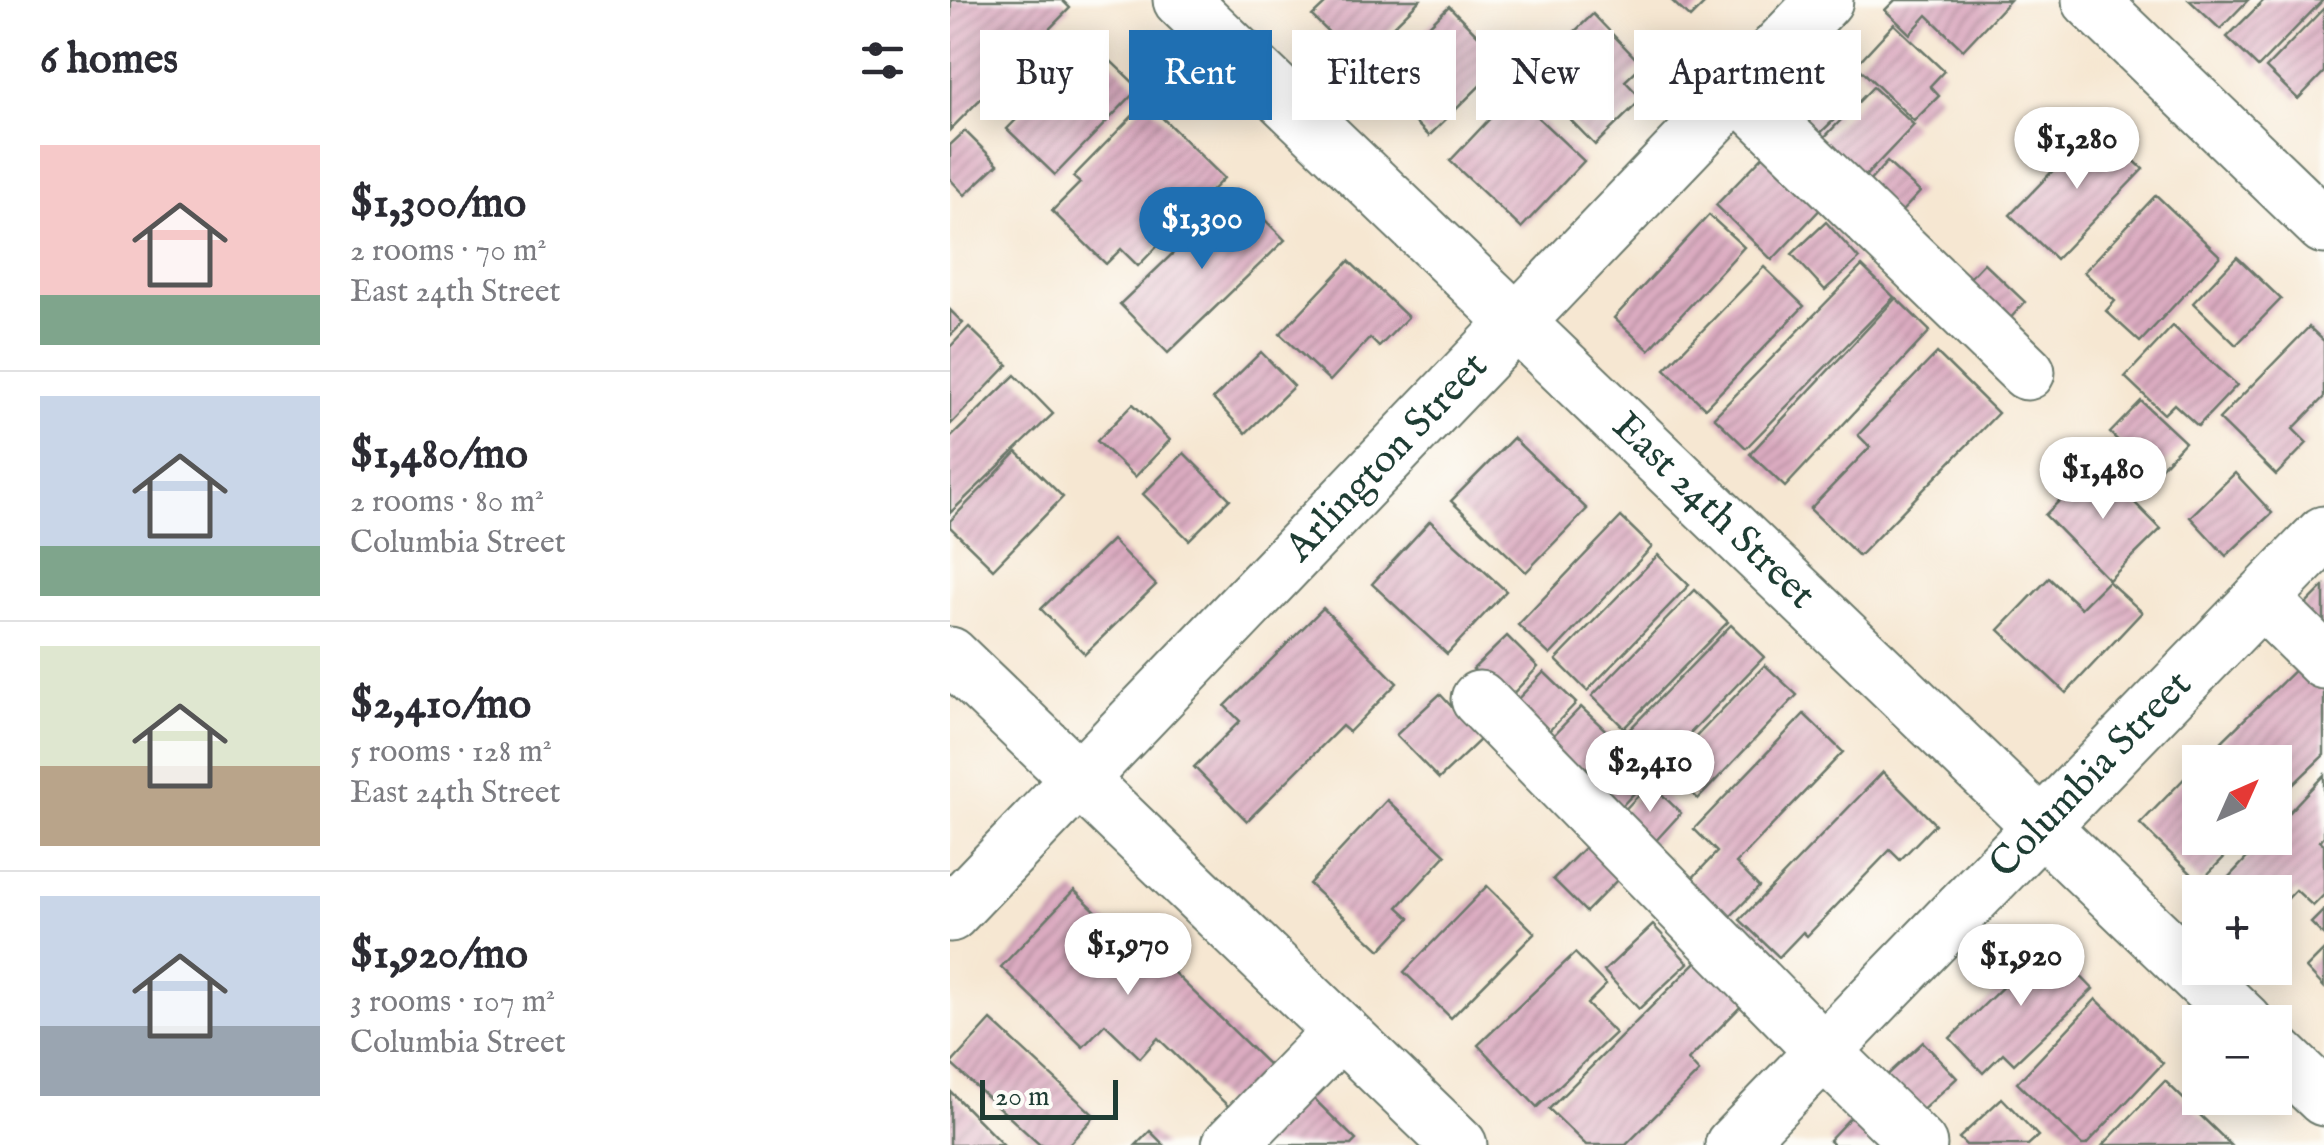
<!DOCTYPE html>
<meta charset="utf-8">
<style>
body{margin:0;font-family:"IM FELL English",serif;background:#f7f7f7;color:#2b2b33;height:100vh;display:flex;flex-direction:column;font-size:38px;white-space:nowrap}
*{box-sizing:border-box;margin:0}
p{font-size:32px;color:#7c7c81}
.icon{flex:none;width:55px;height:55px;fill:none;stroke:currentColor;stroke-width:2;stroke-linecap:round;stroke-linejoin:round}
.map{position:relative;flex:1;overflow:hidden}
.side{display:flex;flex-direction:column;background:#fff;width:950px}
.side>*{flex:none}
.top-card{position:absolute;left:30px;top:30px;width:950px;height:90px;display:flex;gap:20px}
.needle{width:65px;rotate:45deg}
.controls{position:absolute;left:1232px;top:745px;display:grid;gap:20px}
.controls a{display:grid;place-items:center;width:110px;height:110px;border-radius:0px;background:#fff;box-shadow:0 5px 25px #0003;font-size:50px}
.scale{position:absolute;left:30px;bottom:25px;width:138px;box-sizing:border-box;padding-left:10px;border:5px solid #1f3d34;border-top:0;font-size:28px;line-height:35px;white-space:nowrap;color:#1f3d34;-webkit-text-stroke:8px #fdfcf7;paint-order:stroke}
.price{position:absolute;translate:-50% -85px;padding:0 22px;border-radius:35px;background:#fff;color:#222;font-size:32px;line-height:65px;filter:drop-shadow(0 2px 5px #0008)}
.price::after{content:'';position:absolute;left:50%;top:60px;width:30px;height:22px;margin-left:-15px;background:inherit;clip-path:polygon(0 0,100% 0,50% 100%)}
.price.selected{background:#1f6fb2;color:#fff}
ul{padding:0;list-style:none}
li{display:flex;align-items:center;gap:30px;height:250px;padding:0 40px}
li+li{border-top:2px solid #e1e1e2}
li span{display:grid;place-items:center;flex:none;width:280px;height:200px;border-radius:0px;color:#555}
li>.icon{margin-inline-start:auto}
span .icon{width:120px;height:120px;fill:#fffc;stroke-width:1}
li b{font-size:42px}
h2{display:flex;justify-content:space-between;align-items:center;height:120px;padding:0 40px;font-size:42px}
.chip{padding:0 35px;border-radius:0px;background:#fff;box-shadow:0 5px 25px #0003;font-size:35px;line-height:90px}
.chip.selected{background:#1f6fb2;color:#fff}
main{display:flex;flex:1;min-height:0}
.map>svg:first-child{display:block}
.building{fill:url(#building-hatch)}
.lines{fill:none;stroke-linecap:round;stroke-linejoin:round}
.minor-casing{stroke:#6a786b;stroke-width:59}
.minor{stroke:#fff;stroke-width:55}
.labels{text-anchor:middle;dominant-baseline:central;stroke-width:10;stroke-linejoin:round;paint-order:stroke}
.street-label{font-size:40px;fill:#1f3d34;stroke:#fdfcf7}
</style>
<main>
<section class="side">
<h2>6 homes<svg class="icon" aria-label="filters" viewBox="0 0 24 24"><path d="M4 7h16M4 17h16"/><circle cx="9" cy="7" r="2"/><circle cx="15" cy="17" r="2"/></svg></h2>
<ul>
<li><span style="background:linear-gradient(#f6c9c9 75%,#7fa58c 0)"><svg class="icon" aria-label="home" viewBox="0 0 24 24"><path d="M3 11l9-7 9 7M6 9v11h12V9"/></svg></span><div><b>$1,300/mo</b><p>2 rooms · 70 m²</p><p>East 24th Street</p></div></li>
<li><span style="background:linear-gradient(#c9d6e8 75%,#7fa58c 0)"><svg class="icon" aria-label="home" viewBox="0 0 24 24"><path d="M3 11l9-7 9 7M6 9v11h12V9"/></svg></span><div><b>$1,480/mo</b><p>2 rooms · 80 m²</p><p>Columbia Street</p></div></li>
<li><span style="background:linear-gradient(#dfe7d0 60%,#b9a48a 0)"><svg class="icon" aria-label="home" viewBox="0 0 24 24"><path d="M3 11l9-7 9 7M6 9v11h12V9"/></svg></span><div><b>$2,410/mo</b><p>5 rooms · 128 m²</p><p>East 24th Street</p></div></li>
<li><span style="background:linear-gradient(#c9d6e8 65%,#9aa5b1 0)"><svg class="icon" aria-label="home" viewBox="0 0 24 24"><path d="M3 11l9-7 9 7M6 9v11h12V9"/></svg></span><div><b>$1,920/mo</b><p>3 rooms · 107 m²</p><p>Columbia Street</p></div></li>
</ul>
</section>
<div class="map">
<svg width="1374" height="1145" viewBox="0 0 1374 1145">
<defs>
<pattern id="building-hatch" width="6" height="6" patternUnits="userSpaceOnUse" patternTransform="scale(2.5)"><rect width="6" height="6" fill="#dcacc1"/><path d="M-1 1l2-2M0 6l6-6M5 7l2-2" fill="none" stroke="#b28d9e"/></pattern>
</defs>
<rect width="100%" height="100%" fill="#fdfcf7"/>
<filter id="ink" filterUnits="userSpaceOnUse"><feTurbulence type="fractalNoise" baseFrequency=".01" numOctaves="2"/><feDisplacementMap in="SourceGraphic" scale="20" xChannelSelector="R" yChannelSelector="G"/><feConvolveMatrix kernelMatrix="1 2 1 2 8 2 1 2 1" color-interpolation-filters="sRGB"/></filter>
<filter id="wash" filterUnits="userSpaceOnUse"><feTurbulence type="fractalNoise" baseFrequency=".0048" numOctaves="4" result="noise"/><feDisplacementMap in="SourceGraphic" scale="40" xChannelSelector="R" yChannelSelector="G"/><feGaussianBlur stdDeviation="2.25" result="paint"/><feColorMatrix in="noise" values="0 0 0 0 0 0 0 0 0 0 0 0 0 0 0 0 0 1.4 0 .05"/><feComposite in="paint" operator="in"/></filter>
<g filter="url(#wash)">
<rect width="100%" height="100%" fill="#f6e7d2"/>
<g id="blocks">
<g class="building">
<path d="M1 0H112L120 8 0 130Z"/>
<path d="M379 0H470L408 61 362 16Z"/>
<path d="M721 0H758L740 18Z"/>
<path d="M945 0H1060L1013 50 977 15 960 34 935 10Z"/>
<path d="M1239 0H1298L1270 29Z"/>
<path d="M1314 0H1373L1308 67 1277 37Z"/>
<path d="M499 6 554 62 479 136 423 80Z"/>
<path d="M1374 8V72L1348 99 1316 68Z"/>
<path d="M643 14 692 65 675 81 692 99 645 145 578 76Z"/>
<path d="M944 24 994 71 980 86 989 96 964 121 906 65Z"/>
<path d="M103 37 123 56 139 40 189 88 105 175 57 129 95 90 72 69Z"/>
<path d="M857 86 887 117 860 143 830 114Z"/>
<path d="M923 87 964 125 906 186 865 147Z"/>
<path d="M563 94 634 161 571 228 500 161Z"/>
<path d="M196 102 274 178 188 266 171 249 156 264 102 211 130 183 123 177Z"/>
<path d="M1147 125 1193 169 1106 259 1060 215Z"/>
<path d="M15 131 48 164 15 195 0 179V145Z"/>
<path d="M821 148 877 202 822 260 766 205Z"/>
<path d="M937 162 970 192 938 226 906 196Z"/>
<path d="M287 192 335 240 218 353 170 304Z"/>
<path d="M1206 195 1270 256 1190 342 1156 311 1165 301 1134 272Z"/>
<path d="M759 215 794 247 699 350 664 318Z"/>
<path d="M876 222 909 259 875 290 842 254Z"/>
<path d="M1287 257 1331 299 1286 345 1243 303Z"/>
<path d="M399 261 458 317 429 347 420 338 380 381 330 334Z"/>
<path d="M1034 263 1075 302 1056 323 1015 283Z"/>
<path d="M912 266 944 297 796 448 764 417Z"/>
<path d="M814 267 854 306 755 408 715 369Z"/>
<path d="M946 298 980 331 835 487 800 454Z"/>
<path d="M0 310 13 323 0 336Z"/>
<path d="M1223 326 1287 385 1248 426 1224 404 1214 414 1175 377Z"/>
<path d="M19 327 58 365 0 425V347Z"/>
<path d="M1359 327 1374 341V397L1343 429 1357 443 1326 475 1269 419Z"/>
<path d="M311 352 344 386 296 433 263 399Z"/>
<path d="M987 353 1048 413 909 556 860 509 920 447 908 435Z"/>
<path d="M65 375 103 414 0 513V438Z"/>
<path d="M1191 401 1235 442 1204 475 1160 433Z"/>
<path d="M183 404 220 440 185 477 147 441Z"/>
<path d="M563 438 637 509 576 572 501 501Z"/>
<path d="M67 452 113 497 43 569 0 527V521Z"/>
<path d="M234 453 280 499 239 540 193 494Z"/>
<path d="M1146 464 1211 529 1159 580 1095 515Z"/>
<path d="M1285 473 1322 513 1276 556 1240 517Z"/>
<path d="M671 517 702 547 600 655 568 625Z"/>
<path d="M480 521 556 591 497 654 422 584Z"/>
<path d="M162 540 206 585 135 654 91 609Z"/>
<path d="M708 555 739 585 637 691 606 660Z"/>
<path d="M1099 578 1131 608 1158 581 1192 612 1116 693 1049 630Z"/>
<path d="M1374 586V634L1350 610Z"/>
<path d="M745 590 778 622 674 728 642 696Z"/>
<path d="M373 608 447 683 399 732 392 726 297 821 244 767 290 721 275 706Z"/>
<path d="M781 625 814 657 712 762 679 730Z"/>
<path d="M557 636 588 667 556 701 523 669Z"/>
<path d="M1354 661 1374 682V755L1325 802V762H1285L1268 745Z"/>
<path d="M815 665 847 695 748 799 716 768Z"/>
<path d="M594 672 626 703 594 736 562 705Z"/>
<path d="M490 694 531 739 489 779 446 735Z"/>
<path d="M631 707 665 739 628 777 595 744Z"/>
<path d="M854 714 893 752 786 863 809 887 775 922 736 885 767 852 744 829Z"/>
<path d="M669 742 702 774 670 808 637 777Z"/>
<path d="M1262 750 1274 762H1250V838H1293L1250 882 1190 824Z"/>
<path d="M933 772 985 824 950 860 940 850 857 936 853 932 829 957 790 920Z"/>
<path d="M1374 775V836L1370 841 1374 844V895L1363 906 1346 890 1325 912V892H1291L1277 879 1316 838H1325V827Z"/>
<path d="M700 783 731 813 701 846 669 816Z"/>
<path d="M437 800 496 855 448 907 460 918 430 950 359 884Z"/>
<path d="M639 843 671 876 636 912 603 879Z"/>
<path d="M537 886 585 933 501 1018 454 972Z"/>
<path d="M124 890 207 970 214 963 321 1067 281 1109 208 1038 190 1058 155 1024 133 1047 51 967Z"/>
<path d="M1374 910V936L1361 923Z"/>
<path d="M703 925 738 963 689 1009 654 971Z"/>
<path d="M1077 940 1106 970 1116 961 1143 989 1064 1064 1053 1053 1033 1073 1000 1038 1066 974 1054 962Z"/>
<path d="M764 944 808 989 738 1060 749 1072 676 1145H636L599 1109Z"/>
<path d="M1374 950V987L1356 968Z"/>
<path d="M625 953 656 985 637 1004 665 1033 587 1107 528 1045Z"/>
<path d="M1146 999 1213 1063 1136 1145H1132L1067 1083Z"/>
<path d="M41 1020 145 1116 118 1145H90L1 1064Z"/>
<path d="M973 1042 1007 1078 965 1117 931 1081Z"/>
<path d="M1215 1081 1281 1145H1153Z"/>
<path d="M353 1088 406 1140 401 1145H298Z"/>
<path d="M0 1091 53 1145H0Z"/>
<path d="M1052 1098 1088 1136 1078 1145H1016L1009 1138Z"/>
<path d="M914 1103 958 1145H884L879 1140Z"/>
<path d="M200 1131 214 1145H186Z"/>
</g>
</g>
</g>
<g filter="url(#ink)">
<use href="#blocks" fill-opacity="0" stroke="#6a786b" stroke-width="2.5"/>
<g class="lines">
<defs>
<g id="minor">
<path id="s1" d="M231 0 1295 1022"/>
<path d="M1140 0 1374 226"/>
<path d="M787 91 1077 372"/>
<path d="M1311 599 1374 661"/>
<path d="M0 655 509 1145"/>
<path d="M529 699 874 1052 969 1145"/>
<path id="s2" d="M0 914 875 0"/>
<path d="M1325 1051 1374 1098"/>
<path d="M280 1145 391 1031"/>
<path id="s3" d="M783 1145 1374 534"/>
</g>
</defs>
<use href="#minor" class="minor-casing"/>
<use href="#minor" class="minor"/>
</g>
</g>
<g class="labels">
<g class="street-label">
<text stroke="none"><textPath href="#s2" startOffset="632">Arlington Street</textPath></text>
<text stroke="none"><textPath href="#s1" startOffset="738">East 24th Street</textPath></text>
<text stroke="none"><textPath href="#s3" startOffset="515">Columbia Street</textPath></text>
</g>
</g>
</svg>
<div class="controls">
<a><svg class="needle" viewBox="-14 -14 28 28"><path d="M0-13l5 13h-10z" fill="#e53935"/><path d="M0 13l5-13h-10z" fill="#7c7c81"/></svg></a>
<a>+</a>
<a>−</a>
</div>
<div class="scale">20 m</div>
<b class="price" style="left:1127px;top:192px">$1,280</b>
<b class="price selected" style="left:252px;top:272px">$1,300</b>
<b class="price" style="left:1153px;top:522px">$1,480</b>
<b class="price" style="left:700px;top:815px">$2,410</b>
<b class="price" style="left:178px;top:998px">$1,970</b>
<b class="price" style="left:1071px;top:1009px">$1,920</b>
<div class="top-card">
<a class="chip">Buy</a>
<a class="chip selected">Rent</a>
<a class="chip">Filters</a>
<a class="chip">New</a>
<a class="chip">Apartment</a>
</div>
</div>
</main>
